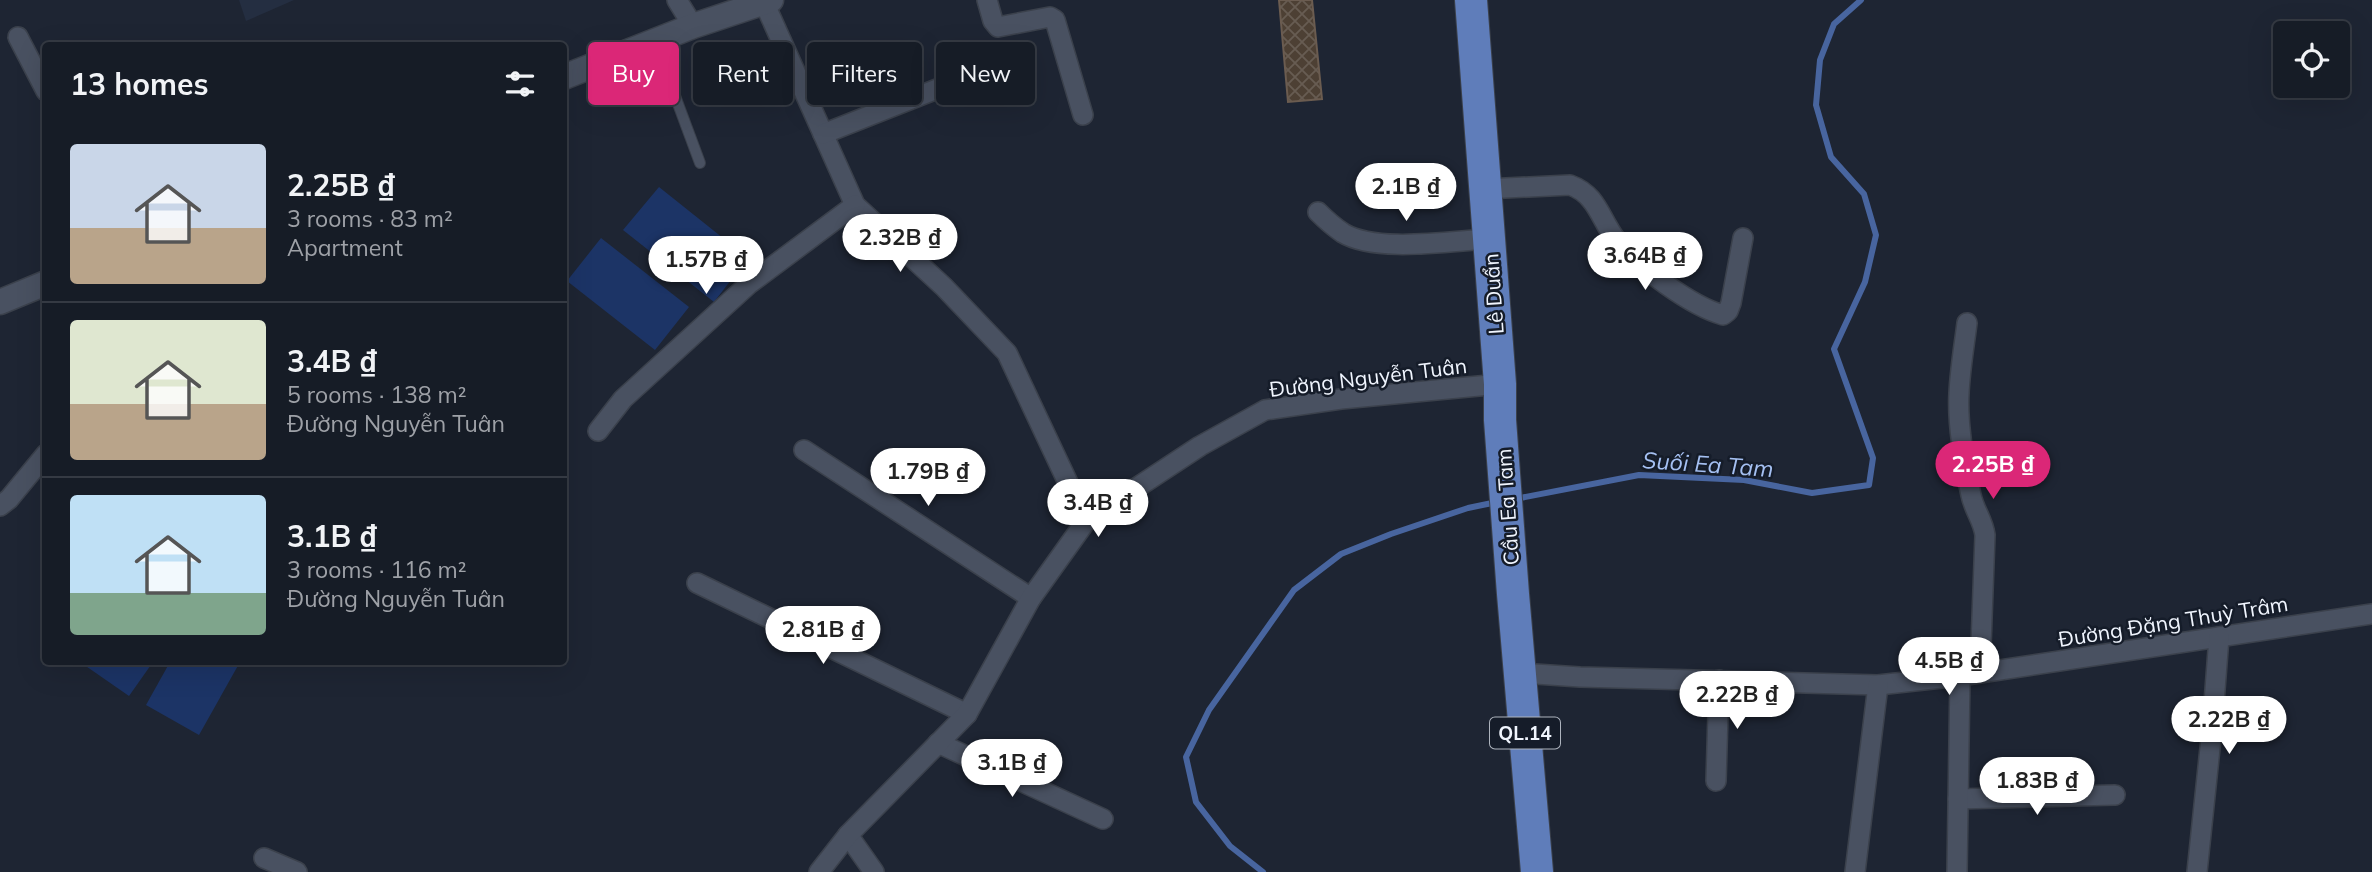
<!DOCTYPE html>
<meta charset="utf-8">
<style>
body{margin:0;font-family:Mulish,sans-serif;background:#232932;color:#f1f3f6;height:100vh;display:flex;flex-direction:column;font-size:26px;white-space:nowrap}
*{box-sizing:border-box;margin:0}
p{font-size:23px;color:#9ea1a7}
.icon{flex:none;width:38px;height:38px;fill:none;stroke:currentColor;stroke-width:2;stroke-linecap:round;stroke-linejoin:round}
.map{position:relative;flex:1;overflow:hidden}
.sheet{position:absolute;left:42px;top:42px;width:525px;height:623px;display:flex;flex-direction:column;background:#161c26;border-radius:7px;box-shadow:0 7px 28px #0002,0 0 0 2px #353a43}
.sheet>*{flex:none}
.top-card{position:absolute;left:588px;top:42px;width:665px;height:63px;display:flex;gap:14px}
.tools{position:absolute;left:2273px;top:21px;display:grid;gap:14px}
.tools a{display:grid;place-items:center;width:77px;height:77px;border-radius:7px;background:#161c26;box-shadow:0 7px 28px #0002,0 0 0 2px #353a43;font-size:35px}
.price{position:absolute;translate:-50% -60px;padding:0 16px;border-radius:24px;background:#fff;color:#222;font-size:23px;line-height:46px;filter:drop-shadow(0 2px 4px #0008)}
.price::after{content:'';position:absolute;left:50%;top:42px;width:21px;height:16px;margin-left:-10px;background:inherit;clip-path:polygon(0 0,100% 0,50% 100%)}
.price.on{background:#db2777;color:#fff}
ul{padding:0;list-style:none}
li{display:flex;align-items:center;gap:21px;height:175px;padding:0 28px}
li+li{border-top:2px solid #353a43}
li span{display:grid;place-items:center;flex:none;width:196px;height:140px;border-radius:7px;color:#555}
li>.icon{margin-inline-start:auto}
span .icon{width:84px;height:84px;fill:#fffc;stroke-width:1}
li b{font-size:30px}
h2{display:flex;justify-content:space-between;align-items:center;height:84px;padding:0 28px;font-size:30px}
.pill{padding:0 24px;border-radius:7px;background:#161c26;box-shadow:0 7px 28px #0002,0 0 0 2px #353a43;font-size:24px;line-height:63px}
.pill.on{background:#db2777;color:#fff}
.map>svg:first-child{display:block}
.built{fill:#242e41}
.pitch{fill:#1c3466}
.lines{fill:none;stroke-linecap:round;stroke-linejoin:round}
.stream{stroke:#48659f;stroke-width:6}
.building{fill:url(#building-cross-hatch);stroke:#6b5c50;stroke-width:2}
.service-casing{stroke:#3b414c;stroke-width:12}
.minor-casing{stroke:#3b414c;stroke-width:22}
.tertiary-casing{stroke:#3b414c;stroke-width:27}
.primary-casing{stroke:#3b414c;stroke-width:34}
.service{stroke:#495161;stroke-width:10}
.minor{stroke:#495161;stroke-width:19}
.tertiary{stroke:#495161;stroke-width:24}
.primary{stroke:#5f7dba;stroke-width:32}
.labels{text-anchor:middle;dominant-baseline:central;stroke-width:5;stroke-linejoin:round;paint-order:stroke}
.shield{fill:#151c29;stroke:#aeb4be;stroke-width:2}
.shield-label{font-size:19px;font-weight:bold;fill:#f0f5fe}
.street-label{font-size:21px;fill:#f0f5fe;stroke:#151c29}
.water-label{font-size:23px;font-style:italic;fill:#a5c0f2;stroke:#151c29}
</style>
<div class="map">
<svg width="2372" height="872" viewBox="0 0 2372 872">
<defs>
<pattern id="building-cross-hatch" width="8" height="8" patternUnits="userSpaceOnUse" patternTransform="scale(1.75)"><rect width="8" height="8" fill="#4d4034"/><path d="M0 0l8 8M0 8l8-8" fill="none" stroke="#675c52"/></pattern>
</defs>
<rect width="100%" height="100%" fill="#1e2533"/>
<path class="built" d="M239 0H294L246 21Z"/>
<g class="pitch">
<path d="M659 187 748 258 714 302 623 230Z"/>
<path d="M601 238 689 307 655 350 567 281Z"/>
<path d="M80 662H153L129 696Z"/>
<path d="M170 662H240L199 735 146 705Z"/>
</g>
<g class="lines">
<g class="stream">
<path d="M1515 499 1639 475 1744 480 1812 493 1869 485 1873 458 1834 349 1865 282 1876 235 1864 194 1831 157 1816 105 1820 60 1834 24 1861 0"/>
<path d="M1263 872 1230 846 1196 802 1186 757 1209 710 1294 590 1341 554 1391 534 1468 508 1497 502"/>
</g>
</g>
<path class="building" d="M1279 0H1312L1322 99 1288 102Z"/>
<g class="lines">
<defs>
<path id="service" d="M655 42 700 163"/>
<g id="minor">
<path d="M677 0 693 26"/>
<path d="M763 0 855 205 944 287 1007 353 1086 521"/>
<path d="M987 0 993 21 998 27 1050 17 1055 20 1083 115"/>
<path d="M18 37 46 91"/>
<path d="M823 134 942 87"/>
<path d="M1485 189 1570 185C1598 195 1600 220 1617 241 1638 267 1691 306 1723 315L1728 311 1731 303 1743 238"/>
<path d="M1318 212C1325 219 1334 227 1343 233 1376 253 1450 241 1489 239"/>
<path d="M1967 323C1964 347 1960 370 1959 393 1957 426 1964 463 1971 495 1974 510 1983 520 1985 535L1980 673"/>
<path d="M598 431 623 399 749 284 855 205"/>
<path d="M804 450 1031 598"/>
<path d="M0 506 9 499 46 454"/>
<path d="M697 583 967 714"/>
<path d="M1520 673 1580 677 1878 685 1960 676 2372 614"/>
<path d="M938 743 1103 819"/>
<path d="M1716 781 1719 680"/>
<path d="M1958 799 2115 795"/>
<path d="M848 835 874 872"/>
<path d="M264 858 297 872"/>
<path d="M819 872 848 835 967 714 1031 598 1086 521 1200 446 1265 410 1341 399 1500 384"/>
<path d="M1855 872 1878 685"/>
<path d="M1957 872 1960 676"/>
<path d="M2197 872 2212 729 2219 637"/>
</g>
<g id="tertiary">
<path d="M564 77 693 26 771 0"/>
<path d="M0 302 46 283"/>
</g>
<path id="primary" d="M1471 0 1500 384V420L1513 594 1537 872"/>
</defs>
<use href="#service" class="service-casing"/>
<use href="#minor" class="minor-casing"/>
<use href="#tertiary" class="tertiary-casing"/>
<use href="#primary" class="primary-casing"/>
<use href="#service" class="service"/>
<use href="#minor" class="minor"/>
<use href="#tertiary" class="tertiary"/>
<use href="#primary" class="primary"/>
</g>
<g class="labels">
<rect class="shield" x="1490" y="717.5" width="70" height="31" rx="5"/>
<g class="shield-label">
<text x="1525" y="733">QL.14</text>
</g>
<g class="street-label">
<text transform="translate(1493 294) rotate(-94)">Lê Duẩn</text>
<text transform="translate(1368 377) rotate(-7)">Đường Nguyễn Tuân</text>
<text transform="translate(1507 507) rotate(-94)">Cầu Ea Tam</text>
<text transform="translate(2173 621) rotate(-9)">Đường Đặng Thuỳ Trâm</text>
</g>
<g class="water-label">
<text transform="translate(1708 464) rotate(4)">Suối Ea Tam</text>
</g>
</g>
</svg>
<div class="tools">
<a><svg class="icon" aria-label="locate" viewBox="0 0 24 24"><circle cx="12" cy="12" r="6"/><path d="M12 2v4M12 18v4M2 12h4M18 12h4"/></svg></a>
</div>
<b class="price" style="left:1406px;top:223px">2.1B ₫</b>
<b class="price" style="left:900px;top:274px">2.32B ₫</b>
<b class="price" style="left:1645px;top:292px">3.64B ₫</b>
<b class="price" style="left:706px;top:296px">1.57B ₫</b>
<b class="price on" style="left:1993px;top:501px">2.25B ₫</b>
<b class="price" style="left:928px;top:508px">1.79B ₫</b>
<b class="price" style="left:1098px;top:539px">3.4B ₫</b>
<b class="price" style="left:823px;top:666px">2.81B ₫</b>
<b class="price" style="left:1949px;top:697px">4.5B ₫</b>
<b class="price" style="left:1737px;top:731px">2.22B ₫</b>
<b class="price" style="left:2229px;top:756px">2.22B ₫</b>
<b class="price" style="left:1012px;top:799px">3.1B ₫</b>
<b class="price" style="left:2037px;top:817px">1.83B ₫</b>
<div class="top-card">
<a class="pill on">Buy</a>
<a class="pill">Rent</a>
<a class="pill">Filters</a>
<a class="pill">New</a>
</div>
<section class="sheet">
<h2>13 homes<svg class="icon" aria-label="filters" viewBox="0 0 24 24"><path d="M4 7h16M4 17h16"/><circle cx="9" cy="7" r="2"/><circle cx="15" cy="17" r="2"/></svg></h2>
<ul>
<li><span style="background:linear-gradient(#c9d6e8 60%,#b9a48a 0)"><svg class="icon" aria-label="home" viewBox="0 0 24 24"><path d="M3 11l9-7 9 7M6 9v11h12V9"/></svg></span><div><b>2.25B ₫</b><p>3 rooms · 83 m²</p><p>Apartment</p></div></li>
<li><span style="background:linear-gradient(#dfe7d0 60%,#b9a48a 0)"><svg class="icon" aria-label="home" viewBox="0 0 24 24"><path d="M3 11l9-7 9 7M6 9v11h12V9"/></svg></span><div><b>3.4B ₫</b><p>5 rooms · 138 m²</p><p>Đường Nguyễn Tuân</p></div></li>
<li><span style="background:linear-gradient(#bfe0f5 70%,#7fa58c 0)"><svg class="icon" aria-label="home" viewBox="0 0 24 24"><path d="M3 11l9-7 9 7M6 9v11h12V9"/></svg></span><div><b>3.1B ₫</b><p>3 rooms · 116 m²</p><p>Đường Nguyễn Tuân</p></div></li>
</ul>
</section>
</div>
